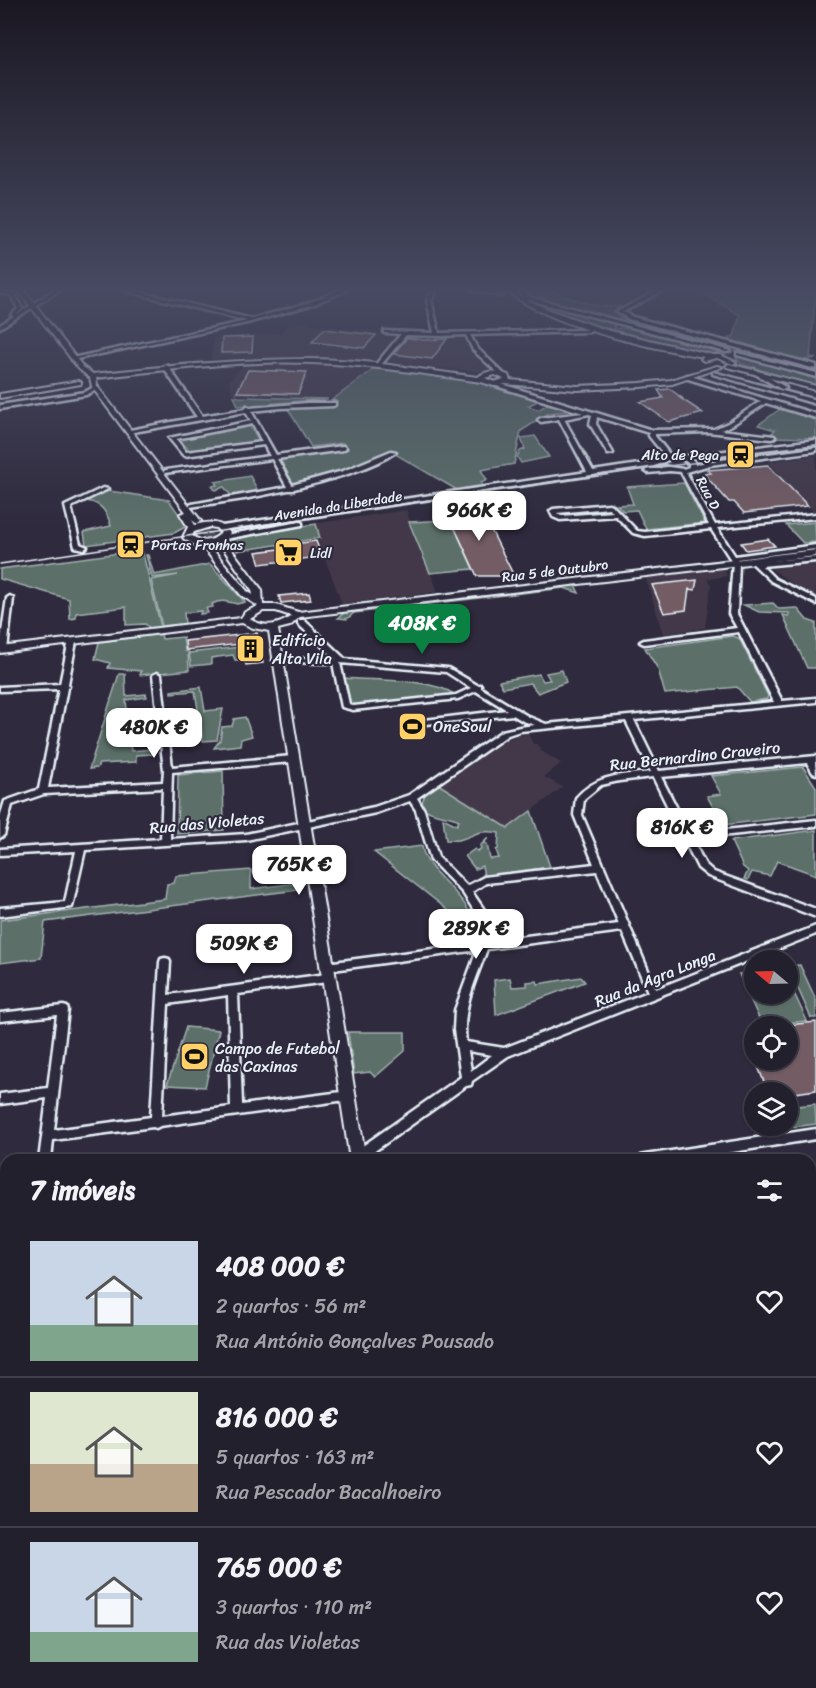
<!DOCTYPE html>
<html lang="pt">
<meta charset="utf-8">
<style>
body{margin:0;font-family:Sriracha,sans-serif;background:#2b2836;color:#f1f3f6;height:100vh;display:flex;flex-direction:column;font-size:22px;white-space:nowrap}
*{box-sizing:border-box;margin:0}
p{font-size:20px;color:#a3a3aa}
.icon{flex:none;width:33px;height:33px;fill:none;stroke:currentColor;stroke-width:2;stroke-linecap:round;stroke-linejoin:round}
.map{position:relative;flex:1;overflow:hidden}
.sheet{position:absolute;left:0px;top:1154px;width:816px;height:536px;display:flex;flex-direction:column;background:#23202e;border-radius:18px 18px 0 0;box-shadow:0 2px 4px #0004,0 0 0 2px #403e4a}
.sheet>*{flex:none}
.needle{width:39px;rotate:289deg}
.tools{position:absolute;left:744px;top:950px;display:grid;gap:12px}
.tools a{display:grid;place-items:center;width:54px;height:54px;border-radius:50%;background:#23202e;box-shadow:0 2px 4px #0004,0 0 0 2px #403e4a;font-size:30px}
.price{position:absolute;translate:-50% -51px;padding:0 14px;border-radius:12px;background:#fff;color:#222;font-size:20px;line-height:39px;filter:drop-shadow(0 2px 3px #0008)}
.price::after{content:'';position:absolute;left:50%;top:36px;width:18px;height:14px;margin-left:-9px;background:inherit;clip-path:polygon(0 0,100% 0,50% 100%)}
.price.active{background:#0b8043;color:#fff}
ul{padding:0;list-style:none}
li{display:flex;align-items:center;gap:18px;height:150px;padding:0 30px}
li+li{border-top:2px solid #403e4a}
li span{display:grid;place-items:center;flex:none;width:168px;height:120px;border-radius:0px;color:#555}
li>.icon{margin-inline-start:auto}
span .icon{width:72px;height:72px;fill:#fffc;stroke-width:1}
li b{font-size:26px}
h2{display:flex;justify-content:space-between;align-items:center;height:72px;padding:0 30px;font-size:26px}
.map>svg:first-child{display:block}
.built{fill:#433949}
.green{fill:#5b7069;stroke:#a2b0b0;stroke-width:1.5}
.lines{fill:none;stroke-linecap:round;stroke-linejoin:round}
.stream{stroke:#8c9eab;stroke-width:1.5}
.building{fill:#735c64;stroke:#e8f1f8;stroke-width:1.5}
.major-tunnel{stroke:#4b4859;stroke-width:9;stroke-dasharray:9 4.5;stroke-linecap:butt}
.minor-casing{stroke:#e8f1f8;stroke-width:5}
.major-casing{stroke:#e8f1f8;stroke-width:4}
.minor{fill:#2f2a3d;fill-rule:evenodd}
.major{fill:#2f2a3d;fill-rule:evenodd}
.tram{stroke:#e8f1f8;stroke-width:1.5}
.labels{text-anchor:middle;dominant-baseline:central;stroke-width:4.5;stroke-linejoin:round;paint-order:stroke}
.far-poi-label{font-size:14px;fill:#e8f1f8;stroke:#2f2a3d;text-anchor:start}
.far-street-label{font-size:14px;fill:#e8f1f8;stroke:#2f2a3d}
.poi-label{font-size:16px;fill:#e8f1f8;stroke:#2f2a3d;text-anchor:start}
.street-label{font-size:16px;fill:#e8f1f8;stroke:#2f2a3d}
</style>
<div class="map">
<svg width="816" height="1688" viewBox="0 0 816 1688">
<rect width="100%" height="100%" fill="#2f2a3d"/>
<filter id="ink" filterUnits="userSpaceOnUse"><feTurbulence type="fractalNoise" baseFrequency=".0167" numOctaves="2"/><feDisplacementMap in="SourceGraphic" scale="12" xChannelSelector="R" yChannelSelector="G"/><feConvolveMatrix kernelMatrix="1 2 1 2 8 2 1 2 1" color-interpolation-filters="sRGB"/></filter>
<g filter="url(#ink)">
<g class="built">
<path d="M657 290 622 306 608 308 558 296 550 291Z"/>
<path d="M304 323 411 336 465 337 487 363 488 369 483 372 385 362 332 399 233 395 229 381 245 363 246 358 211 359 214 338 281 333 286 326Z"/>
<path d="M816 455V511L814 512 768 462Z"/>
<path d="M406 510 438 592 342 604 312 524Z"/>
<path d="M816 563V596L796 586 771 569Z"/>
<path d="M723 566 727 576 707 579 711 585 705 628 663 634 645 576Z"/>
<path d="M528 733 533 744H537L541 751 561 763 544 777 563 787 508 828 438 784 501 741Z"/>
</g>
<g class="green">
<path d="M521 290C528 290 543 288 549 290 568 298 597 309 621 306L614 311 620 317 725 346 723 348 527 296Z"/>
<path d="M707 290H816L810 357 816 358 802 361 728 339 734 336 740 315 705 295Z"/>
<path d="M523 298 615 323 614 328 638 329 722 352 706 354 571 319Z"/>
<path d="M744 356 816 376V386L741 364 736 358Z"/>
<path d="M377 367 469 378 507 392 541 399 528 406 538 410 551 402 567 411 549 413 521 431 514 464 481 470 487 480 481 483 483 487 457 490 392 452 363 466 297 485 293 483 280 459 347 449 343 443 311 447 288 409 328 408 337 402 332 400Z"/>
<path d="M234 396 239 397 328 399 238 406Z"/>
<path d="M780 409 816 419V438L767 437 775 430 758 425Z"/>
<path d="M246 425 250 426 259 440 257 442 191 451 178 439Z"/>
<path d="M535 436 549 457 521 463 517 457 520 451 525 449 521 438Z"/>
<path d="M250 476 259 493 232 497 224 487 215 490 212 486 217 485 215 482Z"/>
<path d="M684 483 705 523 646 529 637 510 623 511 617 505 633 504 627 487Z"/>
<path d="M109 491 169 500 187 526 174 533 86 545 84 532 111 526C106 508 98 500 79 501Z"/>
<path d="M451 520 473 569 430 573 409 522Z"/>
<path d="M815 522 816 542 803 543 786 525Z"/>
<path d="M316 524 320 538 237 551 231 542 238 536Z"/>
<path d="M142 550 161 627 150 628 145 624 126 625V607L76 613V618L70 619 69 599 0 579V569Z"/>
<path d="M146 555H148L154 575 210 564 245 602 237 604C228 602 221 599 212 604L213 607 206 608 208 613 200 614 201 611 184 613 185 624 162 626 151 580 178 575 152 578Z"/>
<path d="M575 585 579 593 564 588 354 613 347 619 338 618 344 613Z"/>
<path d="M773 603 779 609 797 608 807 620 816 623V668H807L783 615 789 616V613L759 612 744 605Z"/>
<path d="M161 634 162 639 183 637 185 651H188L189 670 140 675 141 671 108 668 110 663 95 659 99 642Z"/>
<path d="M733 636 739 638 768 696 767 699 750 702 737 687 665 694 658 669 645 648Z"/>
<path d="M240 647 241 660H235L233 655 211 658V664L191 666 189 653Z"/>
<path d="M562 670 566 682 538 693 530 683 503 688 499 681 539 674 543 681 550 680 546 673Z"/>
<path d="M119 674H125L126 696 146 694 147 697 126 700 131 751 152 749 153 754 136 755V762L99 764 97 768 89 769Z"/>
<path d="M345 678C376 681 429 678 454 694L358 706 348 703Z"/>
<path d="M201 687 205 711 223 709 217 740 203 741 195 691 171 693V691Z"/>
<path d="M245 717 252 736 241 739 240 745 214 748 220 740 222 727 232 726 234 719Z"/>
<path d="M803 767 816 787V814L723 825 707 796 721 794 711 776Z"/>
<path d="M223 771 224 830 177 834 178 775Z"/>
<path d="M438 784 508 828 531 811 550 867 484 876 482 866 475 869 465 856 475 849 477 851 481 849 480 846 488 838 484 843 487 844 490 859 499 858 496 850 498 849 499 833C472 827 471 843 446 840L443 818 457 825 459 820C447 814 429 816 421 805L426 792Z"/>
<path d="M816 830V875L777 861 770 876 752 872 748 880 744 879 748 871 743 867 731 841Z"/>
<path d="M422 846C426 877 470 891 476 932L374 852Z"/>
<path d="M251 870V889L296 883 297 890 45 922 41 958 0 963V920L165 899 167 884 174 883 176 876Z"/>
<path d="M800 965 816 1000V1018H811L788 966Z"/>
<path d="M754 973V993H788V980L807 1021 762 1025 739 974Z"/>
<path d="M581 977 585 982 496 1015 494 980 510 978 512 987 527 986V982L537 981 538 984Z"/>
<path d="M186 1027 219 1030 205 1087 167 1085Z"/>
<path d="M348 1032H405V1051L375 1077 370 1072 354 1074Z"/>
<path d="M815 1104 816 1124 786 1128 788 1107Z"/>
<path d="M6 1537V1654L0 1655V1538Z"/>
</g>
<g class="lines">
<path class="stream" d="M487 290 533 297 816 373"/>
</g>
<g class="building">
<path d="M324 329 376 335 364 348 312 342Z"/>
<path d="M253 337 252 352 221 353 222 338Z"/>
<path d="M407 338 424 340 447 339 432 359 393 354Z"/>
<path d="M248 370 307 372 298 394 237 392Z"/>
<path d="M670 389 682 398H680L703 413 669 422 640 402 663 398 658 390Z"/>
<path d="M768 465 808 506 744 513 734 502H729L704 474 711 473 707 470Z"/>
<path d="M479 506 514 576H477L446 509Z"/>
<path d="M768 539 775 546 746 550 741 543Z"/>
<path d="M316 541 321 554 318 555 319 557 260 564 256 552 279 549 278 546Z"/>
<path d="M697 580 695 590 689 589 686 610 664 613 652 585Z"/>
<path d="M309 593 311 600 281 603 279 596Z"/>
<path d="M257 633 263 663 246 665 240 644 186 650 185 641Z"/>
<path d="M816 1022V1090L788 1094V1092H768L755 1059H788V1025Z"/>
</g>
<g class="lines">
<path class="major-tunnel" d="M197 521 218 549"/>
<defs>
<g id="minor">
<path d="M54 290H60L0 328V325L14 316 11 315 18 309 11 295 0 293V291L15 294 22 309 16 315Z"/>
<path d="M122 290H131L252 319 311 302 340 290H347L314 304 247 323 72 360V358L247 321Z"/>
<path d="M433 290H437L431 300 439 333 589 330 591 331 589 332 470 335 477 348 502 372 503 373 500 375 473 350 466 335 441 336 406 335 381 365H377V363L401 334 386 333H384V331L434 333 427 300Z"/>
<path d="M473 290H484L504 295 502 296Z"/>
<path d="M517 290H522L530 297 730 351 726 352 526 299Z"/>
<path d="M658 290H664L623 312 633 317 816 365V369L629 319 617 312Z"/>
<path d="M737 353 816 373V377L737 355Z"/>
<path d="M166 365 168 366 202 416 245 409 247 406 250 408 307 403H335V405L333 406 281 408 251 411 276 455 343 446 346 448 343 450 277 459 292 485 343 471 391 451 396 452C370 470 325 481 294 489L293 490H288L244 499 190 507V505L192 504 287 487 272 459 164 473V471L166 470 270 456 264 445 185 456 183 455 169 438 251 421 246 412 128 433 127 432 130 430 197 417 163 367ZM253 424 262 442 186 452 176 439Z"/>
<path d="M754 369 785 387 786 388 781 389 752 372V370Z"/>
<path d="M713 372 816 400V404L713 374Z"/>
<path d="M687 375 816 414V418L766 403 732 425 721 430 774 436 775 437 772 439 708 432 655 434V436L670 455 683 456 816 440V444L690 458 694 461 695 465 709 461 816 447V451L710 465 686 472 715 525 816 514V518L717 528 735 556 816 545V549L737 559 739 563 737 614 782 701 816 698V702L634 720 659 771 816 756V762H815L816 774 813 773 807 763 661 777 690 834 816 820V826L692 839 705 864 714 872 816 909V917L708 876 698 868 653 777 619 781 601 785 584 799 582 815 656 989 816 926V934L508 1056 472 1081 471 1085 466 1086 362 1160H354L352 1156 354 1152 461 1077 454 1030 455 1010 477 950 326 971 322 970 321 967 322 964 326 963 479 943 475 912 463 893 431 860 416 810 410 801 376 813 246 840 85 850 72 907 0 916V908L65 902 76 851 0 855V849L161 839 163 788 44 794 12 805 4 835 0 838V817L5 801 39 789 59 689 0 691V687L60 684 69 640H72L76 642 68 684 69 686 67 688 48 788 163 782 164 770 153 675 157 673 161 675 172 767 292 756 296 759 292 762 172 772 170 839 246 834 374 807 409 795 502 731 520 727 535 725 523 721 513 715 416 725 412 723 416 721 507 710 476 691 458 699 353 710 342 707 333 663 277 662 273 660 277 658 336 659 298 624V620H304L345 659 448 668 477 685H481V688L529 717 546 724 774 702 739 632 644 644 640 642 644 640 737 628 729 614 733 563 711 529 645 536 633 533 616 516 560 520 553 517 550 511 553 509 609 504 613 506 637 531 645 532 709 525 681 472 670 471 648 473 645 471 648 469H660L662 466 683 469 689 467V463L681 459 673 458 654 466 222 530 219 528 222 526 587 472 559 419 541 422 538 420 541 418 583 413 490 384 489 383 492 381 652 430 714 429 728 423 761 401 685 378 684 377ZM589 414 592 415 590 424 608 454 613 453 596 424 597 417 649 433V436L665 456 652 462 593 471 564 419ZM609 508 613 512 561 516 557 513ZM340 663 446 672 471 688 456 695 354 706 349 704ZM626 721 651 772C621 775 597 774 576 798L574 815 594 864 484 877 467 886 438 857 424 810 417 798 508 735 520 731ZM597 871 619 924 488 941 485 911 472 892 486 883ZM622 931 648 992 504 1048 466 1042C461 1008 476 980 487 949ZM468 1051 492 1055 471 1071Z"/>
<path d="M96 386 98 387V389L86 395 0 409V405L85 392Z"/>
<path d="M103 488 108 489 71 507 80 544 87 547 84 549 75 547 65 506Z"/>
<path d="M300 522 302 523V525L225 539 222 537 225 535Z"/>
<path d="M816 557V561L762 566 775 579 816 599V604L771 581 750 561 753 559 758 562Z"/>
<path d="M10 596 13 598 7 650 3 652 0 651V645L7 598Z"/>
<path d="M165 958 169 959 170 962 168 995 327 974 331 975 332 978 331 981 327 982 238 994 242 1105 349 1091 353 1093 355 1096 353 1099 160 1126 156 1128 153 1127 53 1140 51 1160H39L47 1098 0 1104V1094L48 1088 57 1015 0 1021V1013L63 1006 67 1007 68 1010 54 1130 151 1117 160 962 161 959ZM228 995 231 1107 162 1116 168 1004Z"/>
<path d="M816 1129V1139L682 1160H639L641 1156 645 1155Z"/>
<path d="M816 1233V1245L810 1246V1234Z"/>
<path d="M6 1241V1253L0 1254V1242Z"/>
<path d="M816 1352V1366L810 1367V1353Z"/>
<path d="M6 1428V1475L1 1477 0 1433 1 1430Z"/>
<path d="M816 1473V1487L810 1488V1474Z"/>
<path d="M810 1588 816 1592V1622L810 1618Z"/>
<path d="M816 1649V1665L810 1666V1650Z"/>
<path d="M115 1683H131L130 1688H114Z"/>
<path d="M623 1683H667L665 1688H621Z"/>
</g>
<g id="major">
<path d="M18 290H24L83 367 93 374C165 366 236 359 309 359 365 359 422 370 478 377 488 369 497 371 508 375L510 380 577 386 640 383 671 380 717 366 722 367 672 384 640 387 577 390 505 384 494 386 481 382C425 374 369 365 312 363 240 360 168 370 96 378L97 386 201 521 197 524 192 520 195 525C209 521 221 521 230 533L227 537 228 545 262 590 263 605H276L298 612 816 550V556L300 617 290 626 278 629 366 1160H350L269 631 253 628 242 623 0 653V647L241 618 245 612 258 606 241 595 206 551 184 539 183 537 188 527 180 514 186 512 92 387 90 378 79 369ZM495 375 504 379 494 382 485 378ZM210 527 216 528 221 533C212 542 203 543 192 536L194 532ZM220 544 252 590 253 595 247 591 209 545ZM263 611H276L291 616C279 626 263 628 250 619Z"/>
<path d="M506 290H513L527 300 549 310 606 330 713 355H720L736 362 733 364 717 358 704 361 701 359 704 357C649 348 548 326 506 290Z"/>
<path d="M729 364 816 386V390L727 367 726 366Z"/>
<path d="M79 381 81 382V384L0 398V394Z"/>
<path d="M430 1683H452L453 1688H431Z"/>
</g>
</defs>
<use href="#minor" class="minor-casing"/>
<use href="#major" class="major-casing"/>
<use href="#minor" class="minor"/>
<use href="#major" class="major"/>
<path class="tram" d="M0 564 576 478 816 447"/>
</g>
</g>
<linearGradient id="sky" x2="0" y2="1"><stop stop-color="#1a1722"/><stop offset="0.55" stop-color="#474a62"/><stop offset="1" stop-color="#474a62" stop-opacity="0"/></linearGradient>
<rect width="816" height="527" fill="url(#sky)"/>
<defs>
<symbol id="station-square" viewBox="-11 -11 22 22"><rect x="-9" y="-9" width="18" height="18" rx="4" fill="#ffd166" stroke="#2f2a3d"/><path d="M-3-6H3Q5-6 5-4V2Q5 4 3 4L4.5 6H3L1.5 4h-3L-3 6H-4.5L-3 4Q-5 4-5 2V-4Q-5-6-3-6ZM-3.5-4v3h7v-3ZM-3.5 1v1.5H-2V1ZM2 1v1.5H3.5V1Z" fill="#111"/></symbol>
<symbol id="supermarket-square" viewBox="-11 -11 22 22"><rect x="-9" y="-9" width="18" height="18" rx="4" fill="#ffd166" stroke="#2f2a3d"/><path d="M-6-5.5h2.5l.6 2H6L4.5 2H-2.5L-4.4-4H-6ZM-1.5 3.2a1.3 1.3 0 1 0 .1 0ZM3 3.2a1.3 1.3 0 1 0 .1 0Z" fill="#111"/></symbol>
<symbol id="building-square" viewBox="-11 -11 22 22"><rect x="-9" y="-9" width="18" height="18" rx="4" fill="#ffd166" stroke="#2f2a3d"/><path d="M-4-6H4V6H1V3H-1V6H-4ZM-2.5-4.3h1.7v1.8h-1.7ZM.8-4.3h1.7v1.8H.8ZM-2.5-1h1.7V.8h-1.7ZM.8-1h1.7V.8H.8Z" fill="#111"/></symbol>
<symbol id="stadium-square" viewBox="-11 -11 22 22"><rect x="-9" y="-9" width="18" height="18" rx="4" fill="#ffd166" stroke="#2f2a3d"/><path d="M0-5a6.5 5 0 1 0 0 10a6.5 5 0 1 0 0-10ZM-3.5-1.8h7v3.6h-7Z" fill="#111"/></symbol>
</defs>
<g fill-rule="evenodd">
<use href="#station-square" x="724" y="438" width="33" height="33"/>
<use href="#station-square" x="114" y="528" width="33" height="33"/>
<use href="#supermarket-square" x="272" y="536" width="33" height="33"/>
<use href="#building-square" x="234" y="632" width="33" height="33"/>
<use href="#stadium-square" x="396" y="710" width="33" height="33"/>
<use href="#stadium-square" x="178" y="1040" width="33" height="33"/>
</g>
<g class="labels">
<g class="far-poi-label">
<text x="719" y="455" text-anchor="end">Alto de Pega</text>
<text x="151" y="545">Portas Fronhas</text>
<text x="310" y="553">Lidl</text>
</g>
<g class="far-street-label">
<text transform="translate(708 493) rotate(62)">Rua D</text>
<text transform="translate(338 506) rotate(-9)">Avenida da Liberdade</text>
<text transform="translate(555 571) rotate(-7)">Rua 5 de Outubro</text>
</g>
<g class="poi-label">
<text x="272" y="640">Edifício<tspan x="272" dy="18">Alta Vila</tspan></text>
<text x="433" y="726">OneSoul</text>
<text x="215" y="1048">Campo de Futebol<tspan x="215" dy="18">das Caxinas</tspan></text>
</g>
<g class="street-label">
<text transform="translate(695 756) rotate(-6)">Rua Bernardino Craveiro</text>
<text transform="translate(207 823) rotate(-5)">Rua das Violetas</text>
<text transform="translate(655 978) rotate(-22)">Rua da Agra Longa</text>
</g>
</g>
</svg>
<div class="tools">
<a><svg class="needle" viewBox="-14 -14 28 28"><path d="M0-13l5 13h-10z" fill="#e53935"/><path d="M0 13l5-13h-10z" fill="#a3a3aa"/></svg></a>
<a><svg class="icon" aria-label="locate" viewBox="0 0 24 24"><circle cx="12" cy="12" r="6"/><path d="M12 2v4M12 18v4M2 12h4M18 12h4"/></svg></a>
<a><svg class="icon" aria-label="layers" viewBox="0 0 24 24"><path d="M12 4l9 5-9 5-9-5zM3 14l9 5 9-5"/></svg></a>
</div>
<b class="price" style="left:479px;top:542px">966K €</b>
<b class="price active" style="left:422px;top:655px">408K €</b>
<b class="price" style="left:154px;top:759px">480K €</b>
<b class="price" style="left:682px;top:859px">816K €</b>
<b class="price" style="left:299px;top:896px">765K €</b>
<b class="price" style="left:476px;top:960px">289K €</b>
<b class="price" style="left:244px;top:975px">509K €</b>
<section class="sheet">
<h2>7 imóveis<svg class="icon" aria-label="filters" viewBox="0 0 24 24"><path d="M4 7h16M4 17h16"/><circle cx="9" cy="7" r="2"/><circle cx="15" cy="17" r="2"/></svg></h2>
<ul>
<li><span style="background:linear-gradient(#c9d6e8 70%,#7fa58c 0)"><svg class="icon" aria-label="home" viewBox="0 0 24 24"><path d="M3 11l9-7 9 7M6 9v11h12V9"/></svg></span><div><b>408 000 €</b><p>2 quartos · 56 m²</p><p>Rua António Gonçalves Pousado</p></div><svg class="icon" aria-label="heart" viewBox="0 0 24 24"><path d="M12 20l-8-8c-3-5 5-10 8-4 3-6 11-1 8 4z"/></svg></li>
<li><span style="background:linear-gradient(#dfe7d0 60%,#b9a48a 0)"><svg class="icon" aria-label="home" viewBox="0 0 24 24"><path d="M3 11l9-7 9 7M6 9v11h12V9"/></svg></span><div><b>816 000 €</b><p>5 quartos · 163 m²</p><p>Rua Pescador Bacalhoeiro</p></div><svg class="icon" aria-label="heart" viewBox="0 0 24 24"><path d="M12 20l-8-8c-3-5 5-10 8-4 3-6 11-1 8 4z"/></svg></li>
<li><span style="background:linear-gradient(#c9d6e8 75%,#7fa58c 0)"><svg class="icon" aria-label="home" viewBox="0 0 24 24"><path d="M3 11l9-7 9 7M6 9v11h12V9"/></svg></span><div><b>765 000 €</b><p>3 quartos · 110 m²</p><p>Rua das Violetas</p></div><svg class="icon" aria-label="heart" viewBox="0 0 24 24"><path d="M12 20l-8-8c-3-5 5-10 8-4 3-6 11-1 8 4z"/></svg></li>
</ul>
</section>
</div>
